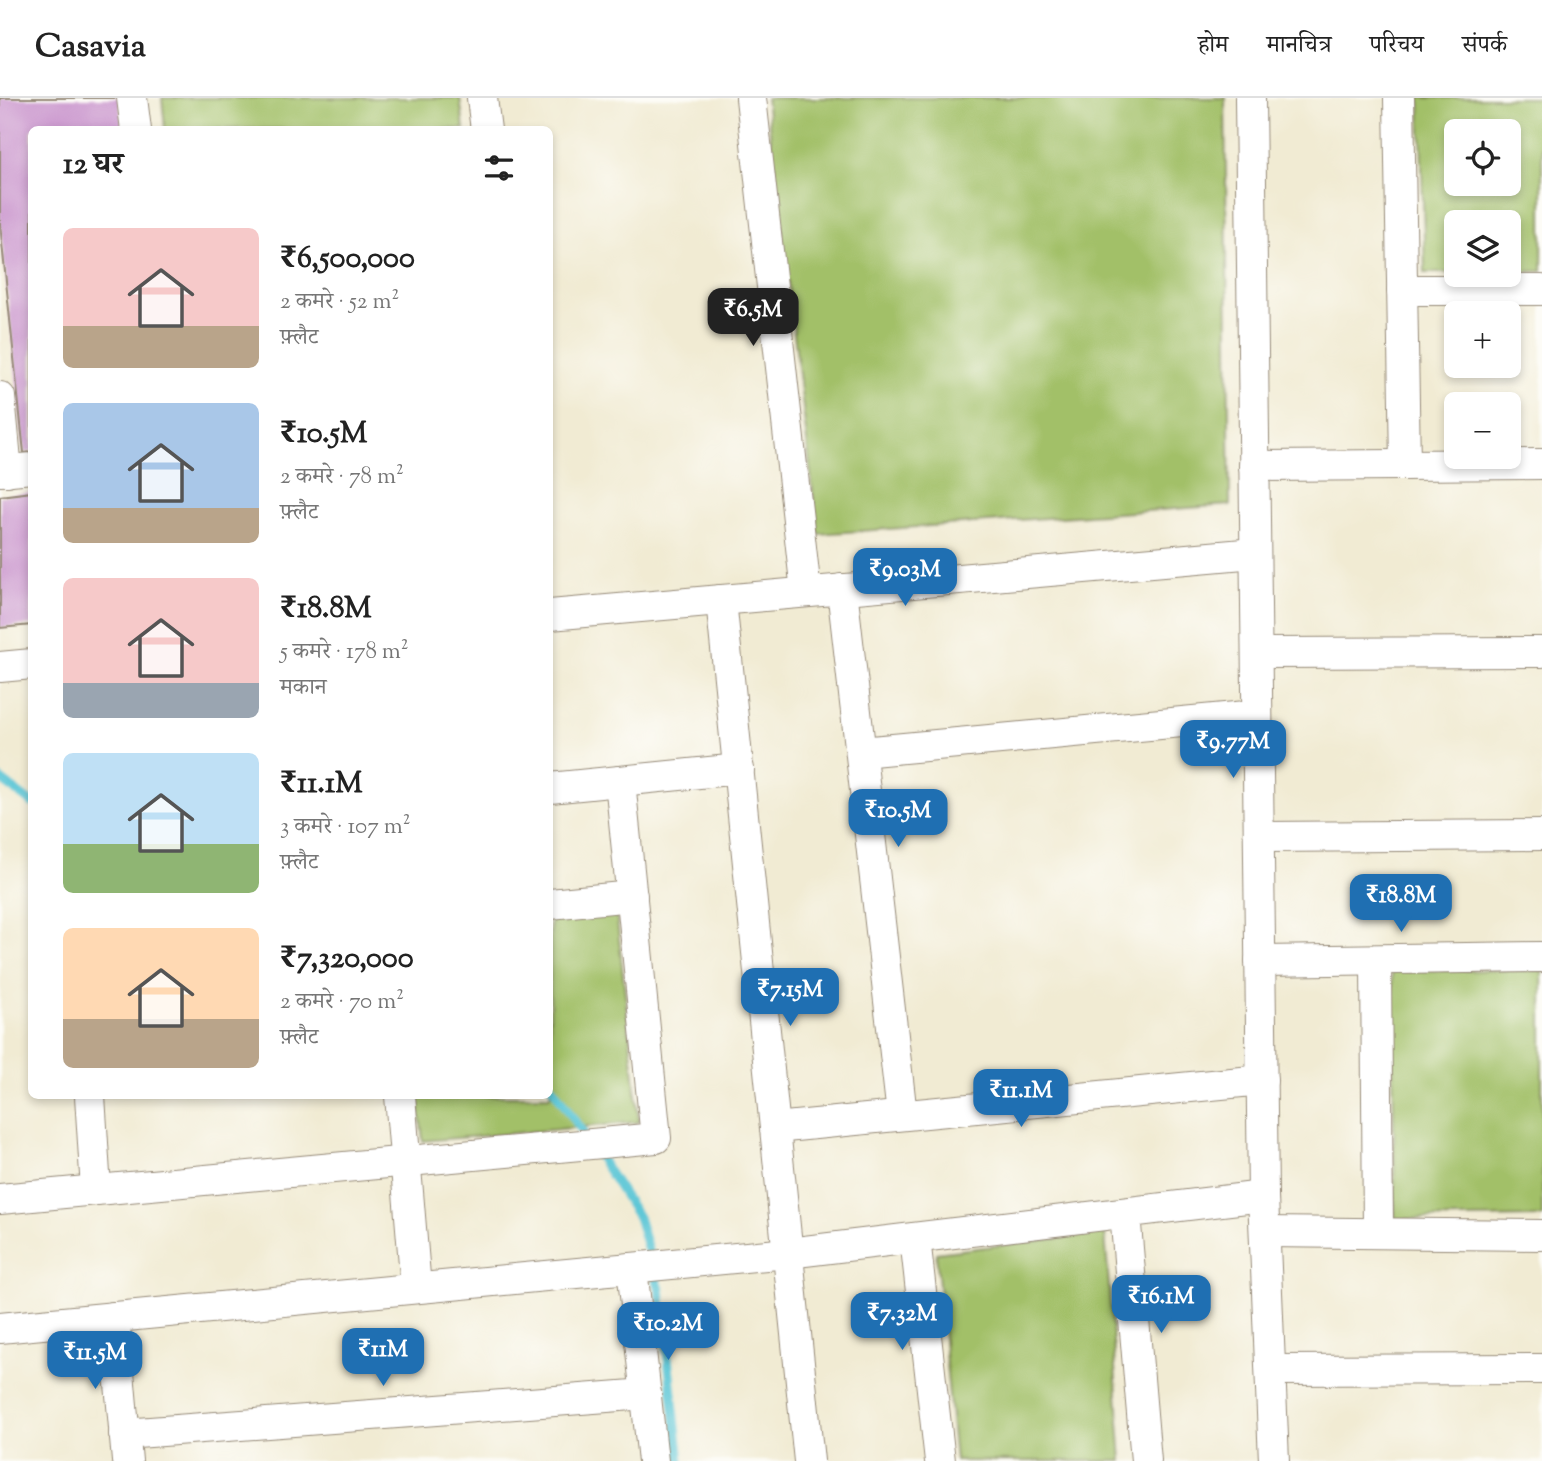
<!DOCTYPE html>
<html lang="hi">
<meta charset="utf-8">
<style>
body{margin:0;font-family:"Sorts Mill Goudy","Noto Serif Devanagari",serif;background:#f6f6f6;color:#222;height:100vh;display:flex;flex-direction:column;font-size:26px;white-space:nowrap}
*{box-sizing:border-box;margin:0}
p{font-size:23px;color:#767676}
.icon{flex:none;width:38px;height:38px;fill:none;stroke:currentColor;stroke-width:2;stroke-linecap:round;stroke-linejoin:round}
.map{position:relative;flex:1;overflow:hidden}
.side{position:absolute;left:28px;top:28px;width:525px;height:973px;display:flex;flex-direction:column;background:#fff;border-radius:10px;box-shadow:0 4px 10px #0003}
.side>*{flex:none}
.buttons{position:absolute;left:1444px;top:21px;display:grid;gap:14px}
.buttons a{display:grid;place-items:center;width:77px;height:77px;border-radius:10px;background:#fff;box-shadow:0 4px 10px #0003;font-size:35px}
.price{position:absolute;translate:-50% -60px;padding:0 16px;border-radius:14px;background:#1f6fb2;color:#fff;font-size:23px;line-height:46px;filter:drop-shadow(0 2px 4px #0008)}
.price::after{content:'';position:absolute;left:50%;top:42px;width:21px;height:16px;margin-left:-10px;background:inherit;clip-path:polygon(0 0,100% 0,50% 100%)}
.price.selected{background:#222;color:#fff}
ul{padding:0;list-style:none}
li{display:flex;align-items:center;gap:21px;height:175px;padding:0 35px}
li span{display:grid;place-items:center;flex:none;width:196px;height:140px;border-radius:10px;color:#555}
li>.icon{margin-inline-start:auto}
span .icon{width:84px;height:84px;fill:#fffc;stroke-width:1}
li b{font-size:30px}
h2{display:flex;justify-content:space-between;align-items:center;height:84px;padding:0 35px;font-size:30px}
header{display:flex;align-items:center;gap:42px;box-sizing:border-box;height:98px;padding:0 35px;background:#fff;border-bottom:2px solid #e0e0e0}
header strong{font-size:33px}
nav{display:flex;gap:38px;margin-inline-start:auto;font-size:24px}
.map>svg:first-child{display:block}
.green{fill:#a2c068;stroke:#6e7543;stroke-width:2;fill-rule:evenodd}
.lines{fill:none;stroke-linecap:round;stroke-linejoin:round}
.stream{stroke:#5bc6d6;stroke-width:9}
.building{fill:#c892cc}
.minor-casing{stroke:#968a78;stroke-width:32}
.minor{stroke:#fff;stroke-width:30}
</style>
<header>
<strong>Casavia</strong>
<nav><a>होम</a><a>मानचित्र</a><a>परिचय</a><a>संपर्क</a></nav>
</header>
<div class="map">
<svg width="1542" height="1363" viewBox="0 0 1542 1363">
<rect width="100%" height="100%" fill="#fdfcf7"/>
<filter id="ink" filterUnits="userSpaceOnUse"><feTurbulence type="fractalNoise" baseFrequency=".0143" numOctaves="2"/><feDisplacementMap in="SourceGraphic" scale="14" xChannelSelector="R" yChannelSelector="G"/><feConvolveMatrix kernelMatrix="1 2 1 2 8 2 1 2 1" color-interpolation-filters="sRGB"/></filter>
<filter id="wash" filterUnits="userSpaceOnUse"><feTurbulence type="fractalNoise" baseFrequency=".00686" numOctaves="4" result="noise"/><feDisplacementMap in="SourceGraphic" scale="28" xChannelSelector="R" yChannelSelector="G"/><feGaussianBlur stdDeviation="1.57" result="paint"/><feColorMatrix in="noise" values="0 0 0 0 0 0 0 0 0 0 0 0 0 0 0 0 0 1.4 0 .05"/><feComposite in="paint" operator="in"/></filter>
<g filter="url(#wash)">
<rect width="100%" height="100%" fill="#f1ebd3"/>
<g class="green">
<path d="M162 0H460L464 31H165Z"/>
<path d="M766 0H1225L1230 407 818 436Z"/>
<path d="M1420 0H1542V173L1509 174 1508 124H1456V175H1425ZM1508 33V86H1456V33Z"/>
<path d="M616 813 639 1024 423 1043 418 998H550V821Z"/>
<path d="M1542 872V1119L1395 1121 1392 873Z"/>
<path d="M1105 1135 1122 1363H955L936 1155Z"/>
</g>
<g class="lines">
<g class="stream">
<path d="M0 681 32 705"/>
<path d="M550 986 586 1039"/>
<path d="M594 1051 638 1119 660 1192 680 1363"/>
</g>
</g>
<g id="blocks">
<g class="building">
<path d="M0 0H119L123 32H32V354L24 355 0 126Z"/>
<path d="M32 394V527L0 530V398Z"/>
</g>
</g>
</g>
<g filter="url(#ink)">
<use href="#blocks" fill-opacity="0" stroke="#968a78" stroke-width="2"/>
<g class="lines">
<defs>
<g id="minor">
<path d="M132 0 136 32"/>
<path d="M482 0 486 32"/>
<path d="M751 0 806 494"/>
<path d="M1250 0 1263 1098 1274 1363"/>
<path d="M1399 0 1405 367"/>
<path d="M1402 192H1542"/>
<path d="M0 299 7 373"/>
<path d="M1254 368 1542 366"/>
<path d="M0 373 32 370"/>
<path d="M842 491 902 1017"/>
<path d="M721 502 809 1363"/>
<path d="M550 517 1255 455"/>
<path d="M1257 555 1542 554"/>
<path d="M0 569 32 566"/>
<path d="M861 654 1257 617"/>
<path d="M550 690 739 671"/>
<path d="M1259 739 1542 737"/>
<path d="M550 806 632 798"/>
<path d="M1376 862 1378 1135"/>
<path d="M1260 863 1542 859"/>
<path d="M90 998 96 1092"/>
<path d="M400 998 416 1190"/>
<path d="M775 1030 1262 982"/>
<path d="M0 1101 656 1040 620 683"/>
<path d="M1125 1115 1146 1363"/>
<path d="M1265 1134 1542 1137"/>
<path d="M915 1140 940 1363"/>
<path d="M632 1170 653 1363"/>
<path d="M114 1219 127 1363"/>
<path d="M0 1230 788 1155 1263 1098"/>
<path d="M1271 1272 1542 1271"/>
<path d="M124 1336 646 1296"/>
</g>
</defs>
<use href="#minor" class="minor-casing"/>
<use href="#minor" class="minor"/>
</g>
</g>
</svg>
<div class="buttons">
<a><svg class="icon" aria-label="locate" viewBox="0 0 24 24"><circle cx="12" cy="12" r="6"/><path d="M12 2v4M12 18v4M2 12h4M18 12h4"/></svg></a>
<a><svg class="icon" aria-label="layers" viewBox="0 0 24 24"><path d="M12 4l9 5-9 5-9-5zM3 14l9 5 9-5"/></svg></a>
<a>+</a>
<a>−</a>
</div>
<b class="price selected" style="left:753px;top:250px">₹6.5M</b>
<b class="price" style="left:905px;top:510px">₹9.03M</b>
<b class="price" style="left:1233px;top:682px">₹9.77M</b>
<b class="price" style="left:898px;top:751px">₹10.5M</b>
<b class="price" style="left:1401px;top:836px">₹18.8M</b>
<b class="price" style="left:790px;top:930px">₹7.15M</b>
<b class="price" style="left:1021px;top:1031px">₹11.1M</b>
<b class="price" style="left:1161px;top:1237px">₹16.1M</b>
<b class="price" style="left:902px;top:1254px">₹7.32M</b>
<b class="price" style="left:668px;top:1264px">₹10.2M</b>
<b class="price" style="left:383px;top:1290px">₹11M</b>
<b class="price" style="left:95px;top:1293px">₹11.5M</b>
<section class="side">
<h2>12 घर<svg class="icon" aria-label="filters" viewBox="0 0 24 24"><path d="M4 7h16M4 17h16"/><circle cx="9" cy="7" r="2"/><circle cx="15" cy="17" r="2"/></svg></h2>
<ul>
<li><span style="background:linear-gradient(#f6c9c9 70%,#b9a48a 0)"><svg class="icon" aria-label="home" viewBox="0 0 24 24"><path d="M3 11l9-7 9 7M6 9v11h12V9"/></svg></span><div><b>₹6,500,000</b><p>2 कमरे · 52 m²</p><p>फ़्लैट</p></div></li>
<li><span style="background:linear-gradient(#a9c7e8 75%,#b9a48a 0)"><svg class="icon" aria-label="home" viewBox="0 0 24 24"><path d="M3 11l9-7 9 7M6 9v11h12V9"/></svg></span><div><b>₹10.5M</b><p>2 कमरे · 78 m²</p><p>फ़्लैट</p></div></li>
<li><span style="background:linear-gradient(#f6c9c9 75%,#9aa5b1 0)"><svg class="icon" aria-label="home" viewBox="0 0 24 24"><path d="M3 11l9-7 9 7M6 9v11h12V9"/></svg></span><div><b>₹18.8M</b><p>5 कमरे · 178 m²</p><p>मकान</p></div></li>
<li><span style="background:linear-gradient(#bfe0f5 65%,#8fb573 0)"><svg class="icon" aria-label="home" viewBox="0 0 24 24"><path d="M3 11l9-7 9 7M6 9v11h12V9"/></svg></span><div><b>₹11.1M</b><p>3 कमरे · 107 m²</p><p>फ़्लैट</p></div></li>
<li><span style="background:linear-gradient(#ffd9b3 65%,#b9a48a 0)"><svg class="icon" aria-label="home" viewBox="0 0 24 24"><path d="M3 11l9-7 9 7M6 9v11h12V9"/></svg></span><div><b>₹7,320,000</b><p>2 कमरे · 70 m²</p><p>फ़्लैट</p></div></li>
</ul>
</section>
</div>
